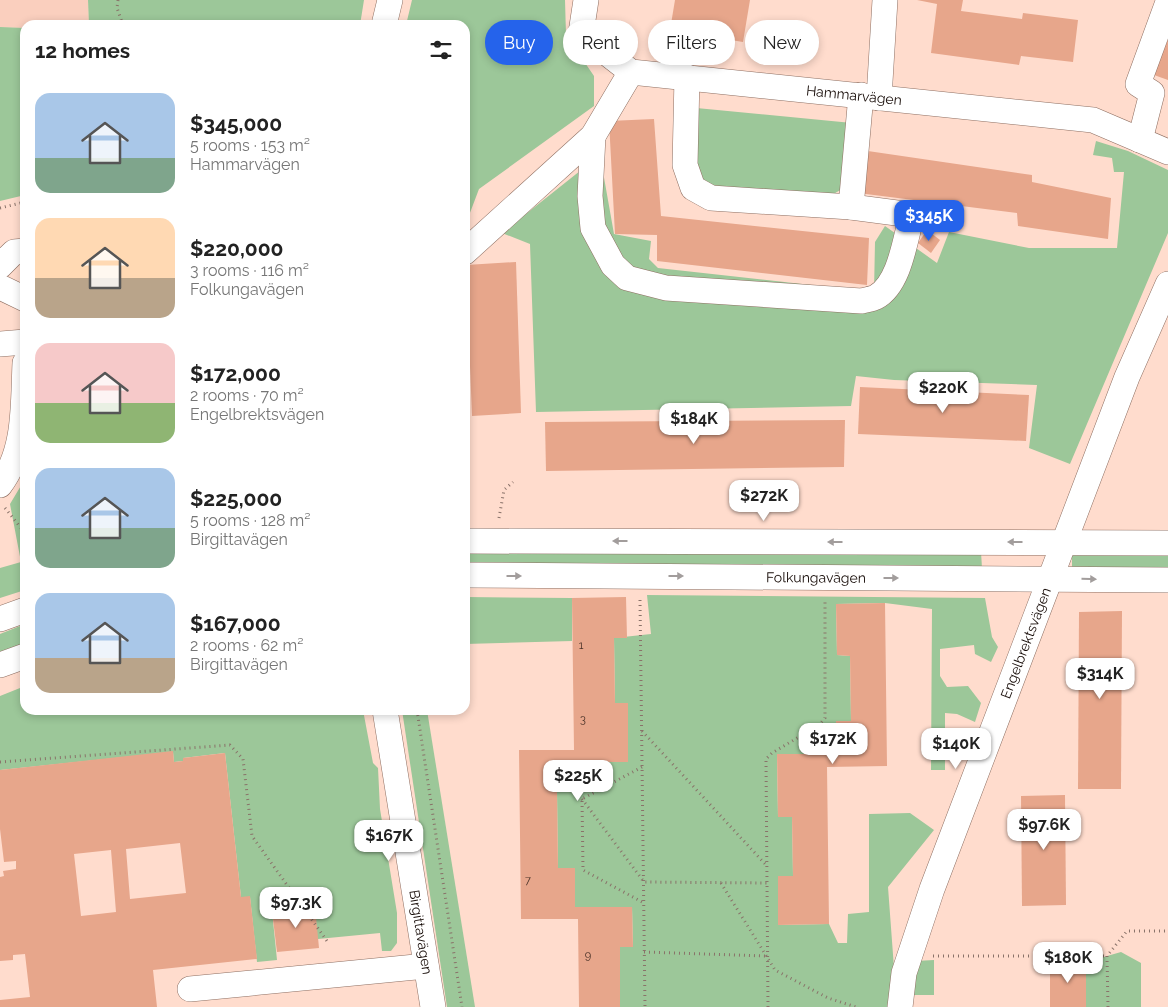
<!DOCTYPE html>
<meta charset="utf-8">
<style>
body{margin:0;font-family:Raleway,sans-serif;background:#f2f2f2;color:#222;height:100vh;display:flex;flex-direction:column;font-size:19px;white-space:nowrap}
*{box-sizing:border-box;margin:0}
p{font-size:16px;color:#767676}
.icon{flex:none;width:28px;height:28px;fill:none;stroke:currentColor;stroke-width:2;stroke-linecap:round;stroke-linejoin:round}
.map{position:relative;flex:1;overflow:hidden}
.drawer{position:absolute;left:20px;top:20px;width:450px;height:695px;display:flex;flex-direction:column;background:#fff;border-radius:15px;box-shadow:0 2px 8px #0003}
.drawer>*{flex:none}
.banner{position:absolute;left:485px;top:20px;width:475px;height:45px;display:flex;gap:10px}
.price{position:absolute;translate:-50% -42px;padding:0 11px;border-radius:10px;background:#fff;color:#222;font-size:16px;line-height:32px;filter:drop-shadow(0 1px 2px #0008)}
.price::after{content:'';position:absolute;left:50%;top:30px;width:15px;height:11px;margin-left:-8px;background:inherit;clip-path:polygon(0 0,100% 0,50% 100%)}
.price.on{background:#2563eb;color:#fff}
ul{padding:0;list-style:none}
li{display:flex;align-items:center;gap:15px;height:125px;padding:0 15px}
li span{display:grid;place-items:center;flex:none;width:140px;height:100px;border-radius:15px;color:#555}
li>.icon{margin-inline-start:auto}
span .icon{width:60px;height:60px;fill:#fffc;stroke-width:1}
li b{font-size:21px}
h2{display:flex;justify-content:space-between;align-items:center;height:60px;padding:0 15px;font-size:21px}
.tag{padding:0 18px;border-radius:22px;background:#fff;box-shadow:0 2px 8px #0003;font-size:18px;line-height:45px}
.tag.on{background:#2563eb;color:#fff}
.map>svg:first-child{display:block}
.built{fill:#facfbe}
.green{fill:#9cc799}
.building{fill:#e7a68b;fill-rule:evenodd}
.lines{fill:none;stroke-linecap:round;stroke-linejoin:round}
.minor-casing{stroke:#8e6f62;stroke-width:26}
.path{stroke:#897269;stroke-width:3;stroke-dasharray:1 4;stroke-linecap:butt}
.minor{stroke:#fff;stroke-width:25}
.oneway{fill:#a29d9c}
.labels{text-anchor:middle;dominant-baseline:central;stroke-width:4.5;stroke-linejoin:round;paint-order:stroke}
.number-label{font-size:11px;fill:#4a3228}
.street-label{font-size:14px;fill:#160b07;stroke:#fdeee8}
</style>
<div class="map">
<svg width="1168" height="1007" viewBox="0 0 1168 1007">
<rect width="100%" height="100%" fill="#ffdccd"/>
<path class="built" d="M0 0H88L89 25H25V28L0 27Z"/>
<g class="green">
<path d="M88 0H364L360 25H89Z"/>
<path d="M412 0H565L566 35 594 76V106L479 189 465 226V25H406Z"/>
<path d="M0 27 25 28V195L0 201Z"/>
<path d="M686 107 852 123 842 189 815 205 693 188Z"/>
<path d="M1096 141 1128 151 1168 170V233L1070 464 1029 448 1037 385 894 380 856 376 851 406 536 412 530 244 502 233 600 155 614 234 651 241 649 259 658 268 874 292 875 242 885 226 937 263 949 232 1029 248H1117L1124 172H1114L1112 158 1093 155Z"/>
<path d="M25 479V590L0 598V568L21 562 10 504Z"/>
<path d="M465 551H981L982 569 465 566Z"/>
<path d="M1072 553 1168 554V570L1072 569Z"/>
<path d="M647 595 985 598 992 637 998 647 991 662 975 654 974 645 940 649V676L947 687 968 686 981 703 975 722 957 714 945 713V770H931L932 609 885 603 836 604 837 655 850 656 851 721H836V754L777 755 778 817H792L793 876H778V925L829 924 838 943H847L848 914 869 912V814L910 813 934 830 888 887 894 968 916 961 934 960V995H911L893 1007H620V947H633L632 907H575V868H558L557 792H574L573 762H628V703H615L614 638 651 634Z"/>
<path d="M465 597 572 598V641L465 644Z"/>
<path d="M25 624V645L0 655V634Z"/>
<path d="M25 686V710H363L373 763 378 768 380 809 397 913V943L391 951H382L380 933 318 939 301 908 272 911 277 960 257 962 250 897H241L225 753 183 758V761L174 762 173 752 0 770V696Z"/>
<path d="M402 710H427L475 1007H447Z"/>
<path d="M1121 952 1141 963V1007H1086V962Z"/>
</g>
<g class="building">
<path d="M675 0H750L743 42 670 30Z"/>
<path d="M917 0H963L961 11 1022 19 1023 13 1078 20 1073 62 1021 56 1019 65 931 53 937 4Z"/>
<path d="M1168 39V80L1154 75Z"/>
<path d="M654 119 661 216 869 238 867 285 657 261V235L615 234 609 121Z"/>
<path d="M861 150 1032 175V182L1111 198 1108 239 1018 226 1017 213 858 193Z"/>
<path d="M927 230 940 240 931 253 918 243Z"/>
<path d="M516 262 521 413 472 416 466 265Z"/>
<path d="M860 387 1029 395 1026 441 858 434Z"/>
<path d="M845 420 844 467 546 471 545 422Z"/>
<path d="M626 597 627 638H614L615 703H628V762H573L574 792H557L558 868H575V907H632L633 947H620V1007H579L578 919H521L519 750H574L572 598Z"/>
<path d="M885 603 887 766 827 767 829 924 778 925V876H793L792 817H778L777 754H836V721H851L850 656 837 655 836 604Z"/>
<path d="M1122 611 1121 789H1078L1079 612Z"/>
<path d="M173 751 174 762 183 761V758L225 753 241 897 250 896 257 959 153 970 157 1007H0V1000L30 997 25 954 13 955V960L0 961V877L4 876 3 871 16 869V861L4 862 0 829V770ZM180 843 186 893 130 899 126 849ZM111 850 116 912 81 916 74 854Z"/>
<path d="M1065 795 1066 905 1022 906 1021 796Z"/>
<path d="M315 907 319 948 277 952 272 911Z"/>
<path d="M1050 961 1086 962V1007H1050Z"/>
</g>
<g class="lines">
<defs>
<g id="minor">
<path id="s1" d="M586 0 581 33 631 72 1093 120 1168 152"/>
<path d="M384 25 390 0"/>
<path d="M879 98 885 0"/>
<path d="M593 136 590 196 593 228 613 265 627 278 666 288 861 301C865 300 872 299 876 297 900 284 905 239 912 215L851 207 711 198 693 188 685 165 687 77"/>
<path d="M1140 140 1152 93 1138 84 1168 2"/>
<path d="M851 207 861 95"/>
<path d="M465 252 593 136 631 72"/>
<path d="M0 266 14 252 25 251"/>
<path d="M0 287 25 299"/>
<path d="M0 344 25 342"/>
<path d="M0 485C26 451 23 404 25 363"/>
<path d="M465 541 1168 543"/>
<path id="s2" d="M465 575 1168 580"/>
<path d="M0 619 25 610"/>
<path d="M0 665 25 656"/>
<path id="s3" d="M385 710 433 1007"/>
<path d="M190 989 426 966"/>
<path id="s4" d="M900 1007 904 973 932 889 1127 377 1168 284"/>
</g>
</defs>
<use href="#minor" class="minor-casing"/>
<g class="path">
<path d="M118 0 117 8 123 25"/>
<path d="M0 208 25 202"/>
<path d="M5 508 25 533"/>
<path d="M499 518 504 490 513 482"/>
<path d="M640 600 645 1007"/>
<path d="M417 710 462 1007"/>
<path d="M642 731 767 866"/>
<path d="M0 762 230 745 243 759 252 836 327 941"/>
<path d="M642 767 582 799 583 870 644 903"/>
<path d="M582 799 644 882 767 883"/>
<path d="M721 883 775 970 828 998 856 1007"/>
<path d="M644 952 766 956"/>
<path d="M933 956H1107"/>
<path d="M768 1007 766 759 772 753 819 725 825 718V601"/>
<path d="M1108 1007 1107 956 1127 931H1168"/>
</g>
<use href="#minor" class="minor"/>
</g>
<defs><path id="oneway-solid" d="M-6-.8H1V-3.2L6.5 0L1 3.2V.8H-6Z" transform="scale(1.25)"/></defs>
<g class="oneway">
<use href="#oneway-solid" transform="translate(620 541) rotate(-180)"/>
<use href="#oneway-solid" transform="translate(835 542) rotate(-180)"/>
<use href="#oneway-solid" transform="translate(1015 542) rotate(-180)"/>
<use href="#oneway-solid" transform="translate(514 576)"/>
<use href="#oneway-solid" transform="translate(676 576)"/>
<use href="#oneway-solid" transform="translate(891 578)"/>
<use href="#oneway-solid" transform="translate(1089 579) rotate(1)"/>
</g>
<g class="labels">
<g class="number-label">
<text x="581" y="645">1</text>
<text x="583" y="719">3</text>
<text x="528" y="880">7</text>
<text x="588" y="955">9</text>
</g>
<g class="street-label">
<text stroke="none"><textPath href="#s1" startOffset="321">Hammarvägen</textPath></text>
<text stroke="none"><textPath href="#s2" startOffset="351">Folkungavägen</textPath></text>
<text stroke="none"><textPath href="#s4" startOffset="386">Engelbrektsvägen</textPath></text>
<text stroke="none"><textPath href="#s3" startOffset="225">Birgittavägen</textPath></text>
</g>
</g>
</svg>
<b class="price on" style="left:929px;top:242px">$345K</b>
<b class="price" style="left:943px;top:414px">$220K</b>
<b class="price" style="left:694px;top:445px">$184K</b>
<b class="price" style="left:764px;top:522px">$272K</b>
<b class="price" style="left:1100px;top:700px">$314K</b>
<b class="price" style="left:833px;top:765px">$172K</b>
<b class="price" style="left:956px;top:770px">$140K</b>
<b class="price" style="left:578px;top:802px">$225K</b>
<b class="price" style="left:1044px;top:851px">$97.6K</b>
<b class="price" style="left:389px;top:862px">$167K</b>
<b class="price" style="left:296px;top:929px">$97.3K</b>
<b class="price" style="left:1068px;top:984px">$180K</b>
<div class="banner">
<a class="tag on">Buy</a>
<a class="tag">Rent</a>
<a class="tag">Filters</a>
<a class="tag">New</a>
</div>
<section class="drawer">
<h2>12 homes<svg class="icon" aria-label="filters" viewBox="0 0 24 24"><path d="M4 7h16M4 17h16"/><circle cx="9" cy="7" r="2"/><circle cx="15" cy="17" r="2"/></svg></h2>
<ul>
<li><span style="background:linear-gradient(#a9c7e8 65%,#7fa58c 0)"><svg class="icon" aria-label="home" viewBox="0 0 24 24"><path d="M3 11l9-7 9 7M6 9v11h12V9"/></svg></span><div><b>$345,000</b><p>5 rooms · 153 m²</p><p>Hammarvägen</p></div></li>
<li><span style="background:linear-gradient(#ffd9b3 60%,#b9a48a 0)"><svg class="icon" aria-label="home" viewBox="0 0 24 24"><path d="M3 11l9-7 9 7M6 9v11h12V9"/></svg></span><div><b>$220,000</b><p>3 rooms · 116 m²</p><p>Folkungavägen</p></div></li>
<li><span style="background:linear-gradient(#f6c9c9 60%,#8fb573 0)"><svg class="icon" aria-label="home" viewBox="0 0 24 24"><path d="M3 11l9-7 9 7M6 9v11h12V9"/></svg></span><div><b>$172,000</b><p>2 rooms · 70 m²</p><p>Engelbrektsvägen</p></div></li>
<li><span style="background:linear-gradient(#a9c7e8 60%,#7fa58c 0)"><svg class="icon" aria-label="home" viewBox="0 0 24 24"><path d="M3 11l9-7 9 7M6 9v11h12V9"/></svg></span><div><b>$225,000</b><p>5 rooms · 128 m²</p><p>Birgittavägen</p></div></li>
<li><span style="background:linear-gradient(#a9c7e8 65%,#b9a48a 0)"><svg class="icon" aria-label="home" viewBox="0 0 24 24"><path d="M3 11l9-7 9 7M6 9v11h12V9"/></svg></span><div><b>$167,000</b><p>2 rooms · 62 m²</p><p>Birgittavägen</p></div></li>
</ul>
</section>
</div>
